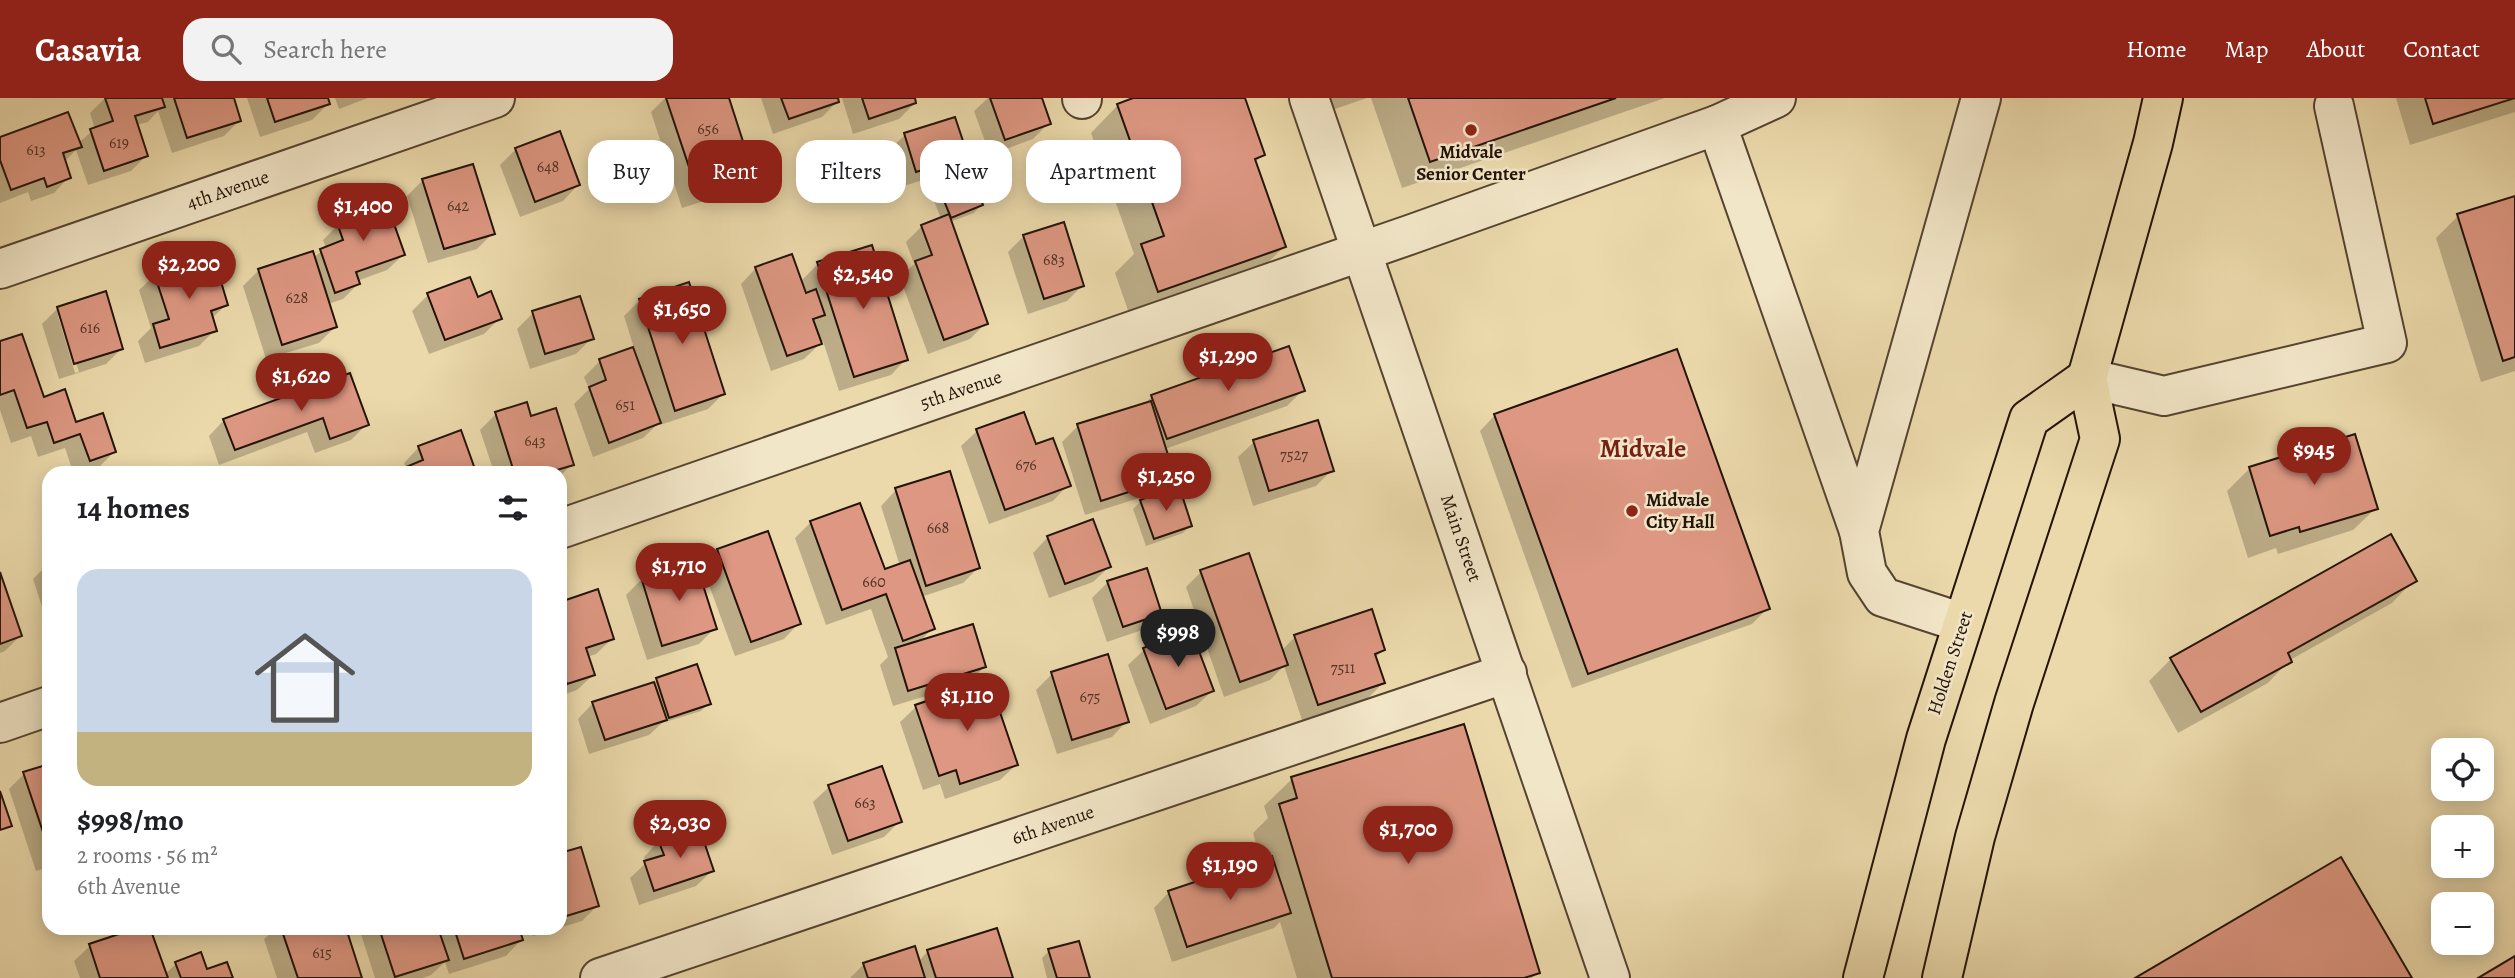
<!DOCTYPE html>
<meta charset="utf-8">
<style>
body{margin:0;font-family:Alegreya,serif;background:#f2f2f2;color:#202124;height:100vh;display:flex;flex-direction:column;font-size:26px;white-space:nowrap}
*{box-sizing:border-box;margin:0}
p{font-size:23px;color:#757577}
.icon{flex:none;width:38px;height:38px;fill:none;stroke:currentColor;stroke-width:2;stroke-linecap:round;stroke-linejoin:round}
.map{position:relative;flex:1;overflow:hidden}
.drawer{position:absolute;left:42px;top:368px;width:525px;height:469px;display:flex;flex-direction:column;background:#fff;border-radius:21px;box-shadow:0 4px 18px #0003}
.drawer>*{flex:none}
.top-card{position:absolute;left:588px;top:42px;width:665px;height:63px;display:flex;gap:14px}
.tools{position:absolute;left:2431px;top:640px;display:grid;gap:14px}
.tools a{display:grid;place-items:center;width:63px;height:63px;border-radius:14px;background:#fff;box-shadow:0 4px 18px #0003;font-size:35px}
.price{position:absolute;translate:-50% -60px;padding:0 16px;border-radius:24px;background:#8f2418;color:#fff;font-size:23px;line-height:46px;filter:drop-shadow(0 2px 4px #0008)}
.price::after{content:'';position:absolute;left:50%;top:42px;width:21px;height:16px;margin-left:-10px;background:inherit;clip-path:polygon(0 0,100% 0,50% 100%)}
.price.active{background:#222;color:#fff}
ul{padding:0;list-style:none}
li{display:grid;align-content:center;gap:14px;height:371px;padding:0 35px}
li span{display:grid;place-items:center;height:217px;border-radius:21px;color:#555}
li>.icon{margin-inline-start:auto}
span .icon{width:126px;height:126px;fill:#fffc;stroke-width:1}
li b{font-size:30px}
h2{display:flex;justify-content:space-between;align-items:center;height:84px;padding:0 35px;font-size:30px}
.tag{padding:0 24px;border-radius:21px;background:#fff;box-shadow:0 4px 18px #0003;font-size:24px;line-height:63px}
.tag.active{background:#8f2418;color:#fff}
header{display:flex;align-items:center;gap:42px;box-sizing:border-box;height:98px;padding:0 35px;background:#8f2418;color:#fff}
header strong{font-size:33px}
nav{display:flex;gap:38px;margin-inline-start:auto;font-size:24px}
.search{width:490px;height:63px;background:#f2f2f2;display:flex;align-items:center;gap:18px;box-sizing:border-box;padding:0 24px;border-radius:21px;color:#757577;font-size:26px}
.map>svg:first-child{display:block}
.shadow{fill:#0003;fill-rule:evenodd}
.building{fill:#dd9782;stroke:#231307;stroke-width:2}
.lines{fill:none;stroke-linecap:round;stroke-linejoin:round}
.minor-casing{stroke:#554430;stroke-width:42}
.major-casing{stroke:#231307;stroke-width:42}
.minor{stroke:#f2e6c8;stroke-width:38}
.major{stroke:#ebd9ab;stroke-width:38}
.poi-dot{fill:#8f2418;stroke:#f2e6c8;stroke-width:2.5}
.labels{text-anchor:middle;dominant-baseline:central;stroke-width:5;stroke-linejoin:round;paint-order:stroke}
.number-label{font-size:16px;fill:#523426}
.poi-label{font-size:19px;font-weight:bold;fill:#231307;stroke:#f2e6c8}
.street-label{font-size:19px;fill:#231307;stroke:#f2e6c8}
.district-label{font-size:26px;font-weight:bold;fill:#7a1f14;stroke:#f2e6c8}
</style>
<header>
<strong>Casavia</strong>
<div class="search"><svg class="icon" aria-label="search" viewBox="0 0 24 24"><circle cx="10" cy="10" r="6"/><path d="M15 15l6 6"/></svg>Search here</div>
<nav><a>Home</a><a>Map</a><a>About</a><a>Contact</a></nav>
</header>
<div class="map">
<svg width="2515" height="880" viewBox="0 0 2515 880">
<rect width="100%" height="100%" fill="#ebd9ab"/>
<filter id="stains"><feTurbulence type="fractalNoise" baseFrequency=".00286" numOctaves="4"/><feColorMatrix values="0 0 0 0 .2 0 0 0 0 .09 0 0 0 0 .02 0 0 0 .5 -.17"/></filter>
<radialGradient id="worn" r=".72"><stop offset=".6" stop-color="#630" stop-opacity="0"/><stop offset="1" stop-color="#630" stop-opacity=".3"/></radialGradient>
<g class="shadow">
<path d="M105 0H232L239 23 224 38 172 55 158 13 148 24 136 27 146 58 131 73 88 87 76 52 64 64 69 79 54 95 31 103 28 94 0 105V41L78 45 95 31 90 15Z"/>
<path d="M247 0H326L328 6 312 22 260 39Z"/>
<path d="M335 0H368L339 11Z"/>
<path d="M665 0H727L747 62 732 77 715 83 717 88 701 104 682 110 651 14Z"/>
<path d="M761 0H836L837 4 822 19 773 36Z"/>
<path d="M842 0H913L915 5 899 21 853 36Z"/>
<path d="M988 0H1040L1049 25 1033 41 990 57 974 13Z"/>
<path d="M1243 0 1263 57 1254 65 1284 149 1256 176 1131 221 1115 175 1134 156 1091 35 1118 7Z"/>
<path d="M1328 0H1367L1332 12Z"/>
<path d="M1371 0H1665L1402 90Z"/>
<path d="M2396 0H2515V14L2410 47Z"/>
<path d="M905 37 966 58 949 74 981 107 974 115 950 124 986 225 970 241 928 256 900 180 914 166 906 144 922 128 941 121 928 87 938 77 901 89 889 52Z"/>
<path d="M516 51 578 87 563 103 520 119 500 67Z"/>
<path d="M423 82 493 135 477 151 428 165 407 98Z"/>
<path d="M2515 100V273L2481 284 2436 140 2458 118Z"/>
<path d="M360 101 403 157 387 172 357 183 358 186 343 201 328 206 335 229 319 245 266 261 243 188 259 172 313 160 326 150 323 142 338 127 347 124 344 117Z"/>
<path d="M1024 138 1082 188 1067 203 1028 216 1008 154Z"/>
<path d="M818 166 906 261 891 277 839 293 823 243 804 261 771 273 741 186 756 170 800 184Z"/>
<path d="M155 177 226 207 211 221 215 232 199 248 145 265 138 243 151 230 139 192Z"/>
<path d="M428 197 477 201 500 220 484 236 429 256 412 213Z"/>
<path d="M640 202 723 296 708 311 660 327 659 325 643 340 593 359 574 306 589 291 584 279 600 263 634 250 624 218Z"/>
<path d="M58 210 121 251 106 266 59 281 42 226ZM58 218H61L79 274 75 275Z"/>
<path d="M533 215 592 240 576 256 530 271 517 231Z"/>
<path d="M0 245 43 301 114 354 99 369 84 374H73L65 350 38 359 31 338 11 345 0 312Z"/>
<path d="M349 277 367 326 351 342 315 355 307 334 219 367 209 338 224 322Z"/>
<path d="M1303 292 1287 308 1165 351 1174 379 1154 399 1190 428 1183 435 1146 448 1133 411 1146 398 1085 417 1062 344 1078 328 1143 308 1152 298Z"/>
<path d="M496 316 530 321 572 366 560 378V374H494L480 332Z"/>
<path d="M1023 316 1035 349 1068 387 1053 403 989 426 961 348 977 333Z"/>
<path d="M1495 317 1768 510 1752 526 1572 590 1480 333Z"/>
<path d="M460 335 474 374H403L406 371 404 365 419 349Z"/>
<path d="M1254 344 1332 372 1316 388 1253 408 1238 359Z"/>
<path d="M2250 370 2376 410 2353 432 2278 456 2276 450 2248 460 2227 393Z"/>
<path d="M896 392 978 470 963 485 921 499 932 531 919 544 984 569 969 585 893 608 880 567 888 559 871 511 826 527 795 440 811 424 884 473 900 468 881 408Z"/>
<path d="M1048 439 1109 469 1093 484 1049 500 1033 455Z"/>
<path d="M718 453 799 525 784 541 735 558 702 468Z"/>
<path d="M49 465V530L33 481Z"/>
<path d="M1201 474 1281 553 1295 539 1383 552 1375 560 1383 585 1368 600 1302 622 1284 568 1270 582 1224 599 1186 489Z"/>
<path d="M0 480 20 538 5 553 0 555Z"/>
<path d="M642 481 715 530 699 546 647 562 626 497Z"/>
<path d="M2414 482 2392 505 2290 562 2268 585 2178 635 2149 583 2171 561Z"/>
<path d="M1108 484 1160 516 1145 531 1107 544 1092 500Z"/>
<path d="M560 506 612 541 596 556 587 559 593 577 577 592 560 598Z"/>
<path d="M1144 552 1212 593 1196 608 1150 626 1128 567Z"/>
<path d="M1052 576 1127 623 1112 639 1057 656 1036 592Z"/>
<path d="M657 582 709 605 701 613 662 625 649 637 589 656 578 621 593 605 653 586Z"/>
<path d="M916 609 1016 667 1000 682 945 701 940 686 923 692 900 624Z"/>
<path d="M49 667V769L36 773 9 691 24 676Z"/>
<path d="M1292 681 1538 875 1532 880H1297L1280 824 1274 830 1172 864 1154 810 1169 794 1261 763 1253 735 1268 720 1264 708Z"/>
<path d="M829 689 900 723 884 739 832 757 813 704Z"/>
<path d="M659 743 712 773 696 788 639 807 630 780 646 765 644 759Z"/>
<path d="M560 757 597 808 582 823 533 838 530 830H560Z"/>
<path d="M143 830H148L165 876 176 866 206 873 226 866 231 880H80L74 863 90 848Z"/>
<path d="M276 830H332L333 832 344 830 361 880H277L264 841Z"/>
<path d="M359 830H517L521 842 506 858 449 876 445 864 431 877 423 880H375Z"/>
<path d="M996 832 1012 880H850L864 866 918 864 928 853Z"/>
<path d="M1078 845 1088 880H1047L1042 860 1049 853Z"/>
</g>
<g class="building">
<path d="M105 0H162L165 9 135 18 148 58 104 73 90 31 113 23Z"/>
<path d="M174 0H234L241 23 187 40Z"/>
<path d="M267 0H328L330 6 275 24Z"/>
<path d="M666 0H729L749 62 714 74 719 89 698 96Z"/>
<path d="M781 0H838L839 4 789 21Z"/>
<path d="M862 0H915L916 5 869 21Z"/>
<path d="M990 0H1042L1051 26 1005 42Z"/>
<path d="M1133 0H1245L1265 57 1255 61 1286 149 1158 194 1141 146 1164 138 1117 6Z"/>
<path d="M1408 0H1616L1430 64Z"/>
<path d="M2425 0H2515L2433 26Z"/>
<path d="M68 14 82 49 63 55 71 80 47 89 44 80 11 92 0 62V39Z"/>
<path d="M955 19 968 58 916 74 904 35Z"/>
<path d="M560 33 580 87 535 104 515 50Z"/>
<path d="M967 65 983 107 951 120 934 78Z"/>
<path d="M473 66 495 136 444 151 422 81Z"/>
<path d="M382 92 405 157 356 174 360 186 335 195 320 151 343 142 337 125 365 116 359 100Z"/>
<path d="M2515 98V259L2503 263 2457 116Z"/>
<path d="M949 116 988 226 944 242 915 163 932 157 921 127Z"/>
<path d="M1064 124 1084 188 1044 201 1023 137Z"/>
<path d="M872 147 908 262 854 279 817 164Z"/>
<path d="M313 153 337 229 282 247 258 171Z"/>
<path d="M792 156 806 195 816 191 825 217 813 221 822 246 787 258 755 169Z"/>
<path d="M213 157 228 207 211 213 217 233 160 250 153 226 169 221 154 175Z"/>
<path d="M470 179 478 199 491 193 502 221 445 242 427 195Z"/>
<path d="M689 184 725 296 675 313 639 201Z"/>
<path d="M106 193 123 251 74 266 57 209Z"/>
<path d="M580 198 594 241 545 256 532 213Z"/>
<path d="M22 236 44 299 65 291 76 324 103 315 116 354 90 363 80 336 54 345 47 324 27 330 14 292 0 297V243Z"/>
<path d="M1289 248 1305 293 1167 341 1151 297Z"/>
<path d="M633 249 661 325 609 345 589 289 606 282 599 261Z"/>
<path d="M1677 251 1770 511 1588 576 1494 316Z"/>
<path d="M350 275 369 327 330 341 323 320 235 352 223 321Z"/>
<path d="M1151 303 1175 379 1101 403 1077 326Z"/>
<path d="M527 304 531 318 556 310 574 367 550 374H514L495 314Z"/>
<path d="M1024 314 1036 346 1053 340 1071 388 1005 412 976 331Z"/>
<path d="M1318 322 1334 373 1269 393 1253 342Z"/>
<path d="M461 332 476 374H408L406 369 423 362 418 348Z"/>
<path d="M2355 336 2378 411 2300 434 2299 429 2270 438 2249 369Z"/>
<path d="M950 373 980 470 926 488 895 390Z"/>
<path d="M1179 388 1192 428 1154 441 1140 402Z"/>
<path d="M860 405 885 471 910 462 935 531 903 543 886 496 842 512 810 423Z"/>
<path d="M1093 421 1111 469 1065 486 1047 438Z"/>
<path d="M768 433 801 526 751 544 717 451Z"/>
<path d="M2391 436 2417 483 2288 555 2292 564 2201 614 2170 560Z"/>
<path d="M1249 455 1288 567 1240 584 1200 472Z"/>
<path d="M695 462 717 531 662 548 641 479Z"/>
<path d="M1147 470 1162 516 1123 529 1107 483Z"/>
<path d="M0 474 22 538 0 546Z"/>
<path d="M598 491 614 541 586 550 595 577 567 586 560 566V504Z"/>
<path d="M1372 511 1385 552 1375 556 1385 585 1318 607 1294 537Z"/>
<path d="M973 526 986 569 908 593 895 550Z"/>
<path d="M1191 532 1214 593 1166 611 1143 550Z"/>
<path d="M1108 556 1129 624 1072 642 1051 574Z"/>
<path d="M697 566 711 606 669 620 656 580Z"/>
<path d="M989 582 1018 667 960 686 956 672 939 678 915 607Z"/>
<path d="M654 584 667 622 605 642 592 604Z"/>
<path d="M1464 626 1540 875 1524 880H1332L1279 706 1297 700 1291 679Z"/>
<path d="M49 666V752L23 674Z"/>
<path d="M882 668 902 724 848 743 828 687Z"/>
<path d="M0 693 12 728 0 732Z"/>
<path d="M699 729 714 773 654 793 644 763 664 757 658 742Z"/>
<path d="M581 749 599 808 560 820V755Z"/>
<path d="M1272 758 1291 815 1187 849 1168 793Z"/>
<path d="M2341 759 2412 880H2135Z"/>
<path d="M137 830H150L168 880H100L89 846Z"/>
<path d="M281 830H346L362 880H298Z"/>
<path d="M379 830H438L449 862 395 879Z"/>
<path d="M454 830H519L523 842 464 861Z"/>
<path d="M997 830 1013 880H936L927 852Z"/>
<path d="M1079 843 1090 880H1057L1048 851Z"/>
<path d="M915 848 925 880H868L863 865Z"/>
<path d="M201 854 207 871 227 864 233 880H181L175 864Z"/>
<path d="M2515 858V880H2478Z"/>
</g>
<g class="lines">
<defs>
<g id="minor">
<path d="M1082 0V1"/>
<path d="M1309 0 1610 880"/>
<path d="M1776 0 1717 27 1859 433"/>
<path d="M0 171 495 0"/>
<path d="M2087 280 2164 298 2387 245 2334 8"/>
<path d="M560 431 1412 136 1717 27"/>
<path d="M1963 525 1883 499 1867 475 1859 433 1981 0"/>
<path d="M0 625 49 608"/>
<path d="M600 880 1507 575"/>
</g>
<g id="major">
<path d="M1863 880 1926 641 2029 321 2087 280"/>
<path d="M1942 880 1975 739 2014 605 2100 341 2087 280 2153 45 2163 0"/>
</g>
</defs>
<use href="#minor" class="minor-casing"/>
<use href="#major" class="major-casing"/>
<use href="#minor" class="minor"/>
<use href="#major" class="major"/>
</g>
<g class="poi-dot">
<circle cx="1471" cy="32" r="7"/>
<circle cx="1632" cy="413" r="7"/>
</g>
<g class="labels">
<g class="number-label">
<text x="708" y="31">656</text>
<text x="119" y="45">619</text>
<text x="36" y="52">613</text>
<text x="548" y="69">648</text>
<text x="458" y="108">642</text>
<text x="1054" y="162">683</text>
<text x="297" y="200">628</text>
<text x="90" y="230">616</text>
<text x="625" y="307">651</text>
<text x="535" y="343">643</text>
<text x="1294" y="357">7527</text>
<text x="1026" y="367">676</text>
<text x="938" y="430">668</text>
<text x="874" y="484">660</text>
<text x="1343" y="570">7511</text>
<text x="1090" y="599">675</text>
<text x="865" y="705">663</text>
<text x="322" y="855">615</text>
</g>
<g class="poi-label">
<text x="1471" y="54">Midvale<tspan x="1471" dy="22">Senior Center</tspan></text>
<text x="1646" y="402" text-anchor="start">Midvale<tspan x="1646" dy="22">City Hall</tspan></text>
</g>
<g class="street-label">
<text transform="translate(228 92) rotate(-19)">4th Avenue</text>
<text transform="translate(961 292) rotate(-19)">5th Avenue</text>
<text transform="translate(1461 440) rotate(71)">Main Street</text>
<text transform="translate(1950 565) rotate(-72)">Holden Street</text>
<text transform="translate(1053 727) rotate(-19)">6th Avenue</text>
</g>
<g class="district-label">
<text x="1643" y="350">Midvale</text>
</g>
</g>
<rect width="100%" height="100%" filter="url(#stains)"/>
<rect width="100%" height="100%" fill="url(#worn)"/>
</svg>
<div class="tools">
<a><svg class="icon" aria-label="locate" viewBox="0 0 24 24"><circle cx="12" cy="12" r="6"/><path d="M12 2v4M12 18v4M2 12h4M18 12h4"/></svg></a>
<a>+</a>
<a>−</a>
</div>
<b class="price" style="left:363px;top:145px">$1,400</b>
<b class="price" style="left:189px;top:203px">$2,200</b>
<b class="price" style="left:863px;top:213px">$2,540</b>
<b class="price" style="left:682px;top:248px">$1,650</b>
<b class="price" style="left:1228px;top:295px">$1,290</b>
<b class="price" style="left:301px;top:315px">$1,620</b>
<b class="price" style="left:2314px;top:389px">$945</b>
<b class="price" style="left:1166px;top:415px">$1,250</b>
<b class="price" style="left:679px;top:505px">$1,710</b>
<b class="price active" style="left:1178px;top:571px">$998</b>
<b class="price" style="left:967px;top:635px">$1,110</b>
<b class="price" style="left:680px;top:762px">$2,030</b>
<b class="price" style="left:1408px;top:768px">$1,700</b>
<b class="price" style="left:1230px;top:804px">$1,190</b>
<div class="top-card">
<a class="tag">Buy</a>
<a class="tag active">Rent</a>
<a class="tag">Filters</a>
<a class="tag">New</a>
<a class="tag">Apartment</a>
</div>
<section class="drawer">
<h2>14 homes<svg class="icon" aria-label="filters" viewBox="0 0 24 24"><path d="M4 7h16M4 17h16"/><circle cx="9" cy="7" r="2"/><circle cx="15" cy="17" r="2"/></svg></h2>
<ul>
<li><span style="background:linear-gradient(#c9d6e8 75%,#c2b280 0)"><svg class="icon" aria-label="home" viewBox="0 0 24 24"><path d="M3 11l9-7 9 7M6 9v11h12V9"/></svg></span><div><b>$998/mo</b><p>2 rooms · 56 m²</p><p>6th Avenue</p></div></li>
</ul>
</section>
</div>
